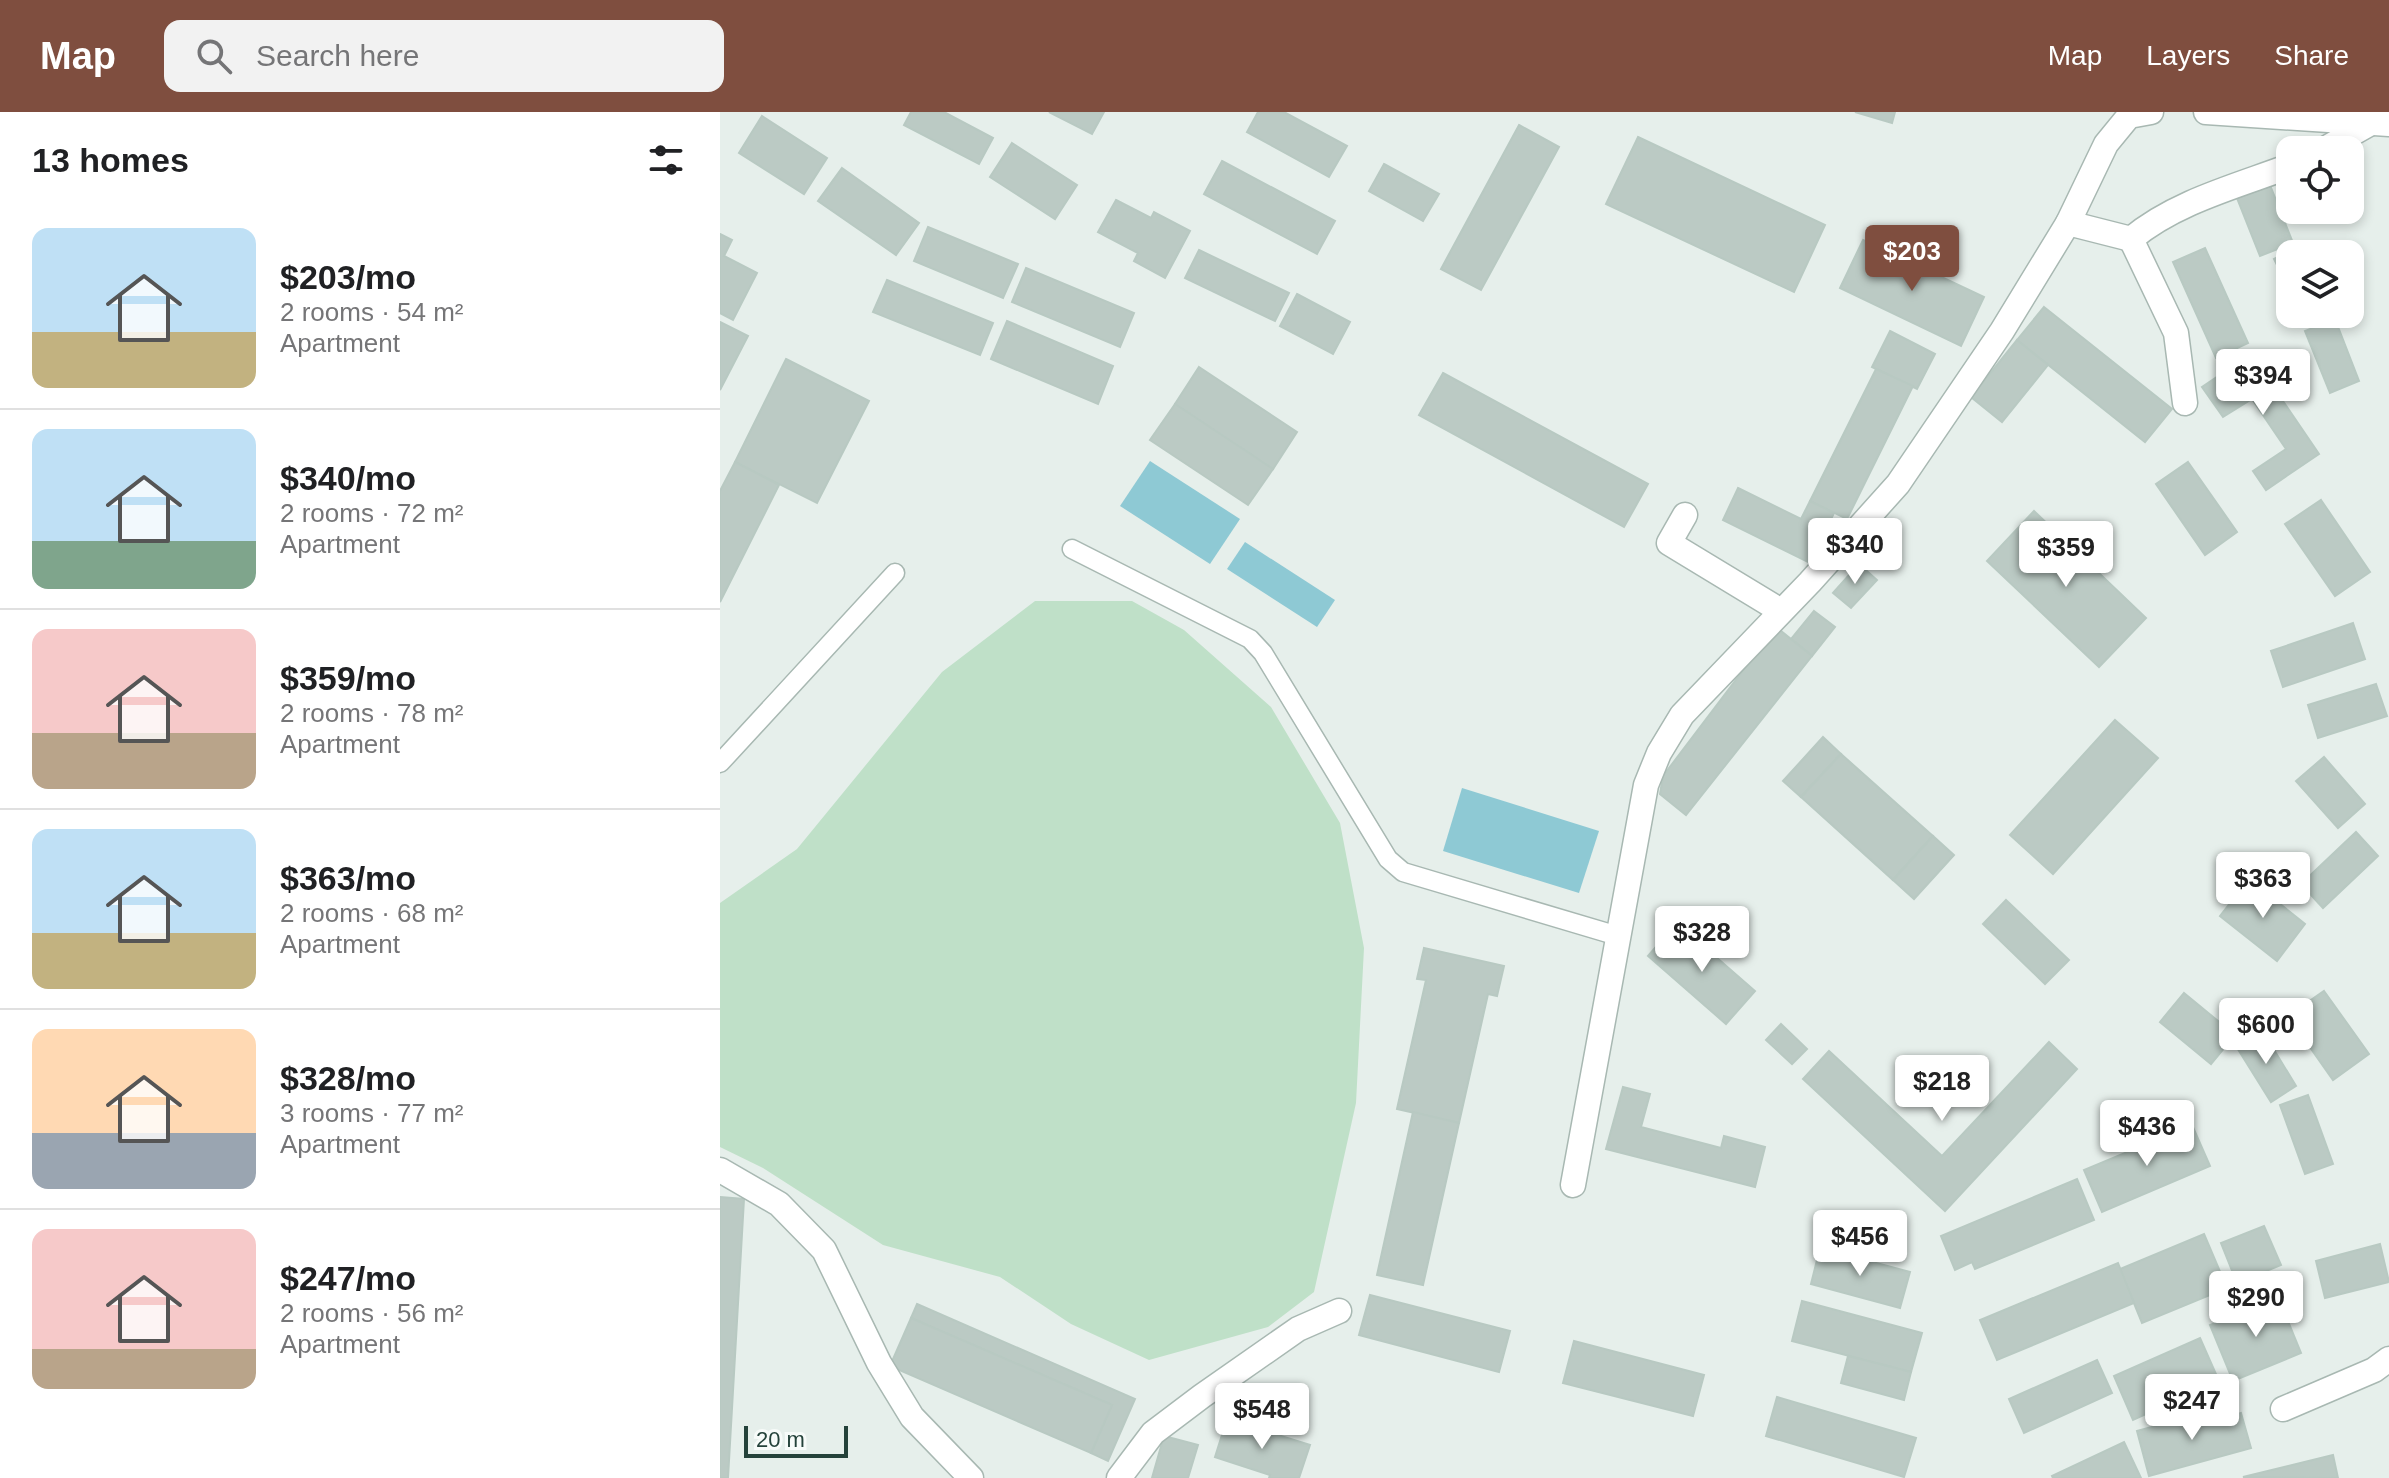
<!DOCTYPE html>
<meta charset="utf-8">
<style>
body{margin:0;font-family:Arial,sans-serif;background:#f2f2f2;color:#202124;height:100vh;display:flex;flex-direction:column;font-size:30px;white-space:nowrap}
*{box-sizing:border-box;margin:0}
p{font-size:26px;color:#757577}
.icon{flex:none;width:44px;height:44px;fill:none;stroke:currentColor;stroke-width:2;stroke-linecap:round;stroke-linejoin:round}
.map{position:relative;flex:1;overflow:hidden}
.sheet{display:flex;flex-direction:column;background:#fff;width:720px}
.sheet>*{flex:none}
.controls{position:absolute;left:1556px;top:24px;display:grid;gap:16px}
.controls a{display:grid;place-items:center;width:88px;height:88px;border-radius:16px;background:#fff;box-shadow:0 4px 12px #0003;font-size:40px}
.scale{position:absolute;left:24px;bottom:20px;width:104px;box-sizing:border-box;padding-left:8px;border:4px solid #24423a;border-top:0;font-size:22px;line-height:28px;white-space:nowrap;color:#24423a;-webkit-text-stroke:6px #f7fbf9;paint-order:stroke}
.price{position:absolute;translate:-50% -68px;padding:0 18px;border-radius:8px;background:#fff;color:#222;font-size:26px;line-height:52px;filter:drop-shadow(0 2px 4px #0008)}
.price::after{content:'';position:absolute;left:50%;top:48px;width:24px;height:18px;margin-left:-12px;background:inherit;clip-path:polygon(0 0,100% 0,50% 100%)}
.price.active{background:#7f4e3f;color:#fff}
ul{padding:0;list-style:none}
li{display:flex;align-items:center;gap:24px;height:200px;padding:0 32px}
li+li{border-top:2px solid #e0e0e0}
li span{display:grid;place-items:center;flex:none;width:224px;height:160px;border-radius:16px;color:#555}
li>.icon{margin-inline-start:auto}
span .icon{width:96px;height:96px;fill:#fffc;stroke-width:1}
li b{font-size:34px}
h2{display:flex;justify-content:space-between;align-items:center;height:96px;padding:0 32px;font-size:34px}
header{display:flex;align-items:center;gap:48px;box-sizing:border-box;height:112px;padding:0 40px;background:#7f4e3f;color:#fff}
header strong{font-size:38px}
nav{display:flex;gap:44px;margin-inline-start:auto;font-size:28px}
.search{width:560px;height:72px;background:#f2f2f2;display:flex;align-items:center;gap:20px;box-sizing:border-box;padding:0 28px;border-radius:16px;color:#757577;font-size:30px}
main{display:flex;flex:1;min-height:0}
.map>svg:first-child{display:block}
.green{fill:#bfe0c8}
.water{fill:#8ec9d4}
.building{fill:#bbcac4;stroke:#b8c9c2;stroke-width:2}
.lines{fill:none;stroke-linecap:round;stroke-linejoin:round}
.service-casing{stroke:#a8b8b2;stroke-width:21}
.minor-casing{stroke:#a8b8b2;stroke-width:27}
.service{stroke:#fff;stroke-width:18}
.minor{stroke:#fff;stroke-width:24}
</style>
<header>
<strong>Map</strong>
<div class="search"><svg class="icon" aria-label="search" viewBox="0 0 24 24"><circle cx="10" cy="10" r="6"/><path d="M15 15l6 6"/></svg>Search here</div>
<nav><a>Map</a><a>Layers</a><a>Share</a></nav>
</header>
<main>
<section class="sheet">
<h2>13 homes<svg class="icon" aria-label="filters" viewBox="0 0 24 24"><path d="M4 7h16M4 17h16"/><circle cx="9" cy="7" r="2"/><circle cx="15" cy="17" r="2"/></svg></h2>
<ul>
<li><span style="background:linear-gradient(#bfe0f5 65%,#c2b280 0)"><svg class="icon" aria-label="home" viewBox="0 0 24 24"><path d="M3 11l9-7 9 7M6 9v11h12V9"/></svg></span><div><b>$203/mo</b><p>2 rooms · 54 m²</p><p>Apartment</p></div></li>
<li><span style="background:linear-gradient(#bfe0f5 70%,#7fa58c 0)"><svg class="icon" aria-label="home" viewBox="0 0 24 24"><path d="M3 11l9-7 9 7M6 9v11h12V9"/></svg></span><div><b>$340/mo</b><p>2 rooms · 72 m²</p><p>Apartment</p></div></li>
<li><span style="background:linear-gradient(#f6c9c9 65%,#b9a48a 0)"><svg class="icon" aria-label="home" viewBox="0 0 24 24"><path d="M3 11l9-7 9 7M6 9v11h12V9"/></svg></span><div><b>$359/mo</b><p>2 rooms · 78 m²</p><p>Apartment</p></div></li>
<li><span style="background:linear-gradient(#bfe0f5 65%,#c2b280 0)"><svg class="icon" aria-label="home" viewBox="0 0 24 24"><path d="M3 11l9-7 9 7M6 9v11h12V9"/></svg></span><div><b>$363/mo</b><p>2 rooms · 68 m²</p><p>Apartment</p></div></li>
<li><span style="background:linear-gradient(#ffd9b3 65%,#9aa5b1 0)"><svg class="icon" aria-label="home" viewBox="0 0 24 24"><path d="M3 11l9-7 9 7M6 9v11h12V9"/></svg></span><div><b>$328/mo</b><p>3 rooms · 77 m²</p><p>Apartment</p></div></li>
<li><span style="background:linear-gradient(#f6c9c9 75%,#b9a48a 0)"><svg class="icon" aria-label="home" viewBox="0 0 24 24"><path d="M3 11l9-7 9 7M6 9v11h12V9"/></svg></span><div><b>$247/mo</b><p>2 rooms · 56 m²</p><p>Apartment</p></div></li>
</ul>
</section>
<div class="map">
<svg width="1669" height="1366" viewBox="0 0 1669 1366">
<rect width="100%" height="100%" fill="#e6efeb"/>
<path class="green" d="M315 489H412L464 518 551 595 620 711 644 836 636 991 594 1180 548 1215 429 1248 351 1212 280 1165 163 1133 43 1056 0 1035V791L77 737 222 560Z"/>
<g class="water">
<path d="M430 349 520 407 490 452 400 394Z"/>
<path d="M525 430 615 488 597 515 507 457Z"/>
<path d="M742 676 879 719 859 781 723 739Z"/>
</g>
<g class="building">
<path d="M191 0H224L273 26 259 52 184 13Z"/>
<path d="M329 0H384L372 22Z"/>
<path d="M538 0H564L627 34 609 65 527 20Z"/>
<path d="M1135 0H1175L1172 11Z"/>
<path d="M42 4 107 46 84 82 19 41Z"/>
<path d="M799 13 839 35 761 178 721 157Z"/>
<path d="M918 25 1105 113 1074 180 886 92Z"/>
<path d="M292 31 357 73 335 107 270 65Z"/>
<path d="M502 49 615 109 597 142 484 82Z"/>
<path d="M664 52 719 82 703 109 649 79Z"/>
<path d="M122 56 199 111 176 143 98 89Z"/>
<path d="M1550 73 1573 131 1540 144 1517 86Z"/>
<path d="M396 88 431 106 434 100 470 119 445 166 414 149 418 141 378 120Z"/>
<path d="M208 115 298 152 283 186 194 149Z"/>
<path d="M0 122 12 128 4 144 37 161 13 208 0 201Z"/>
<path d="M1143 128 1264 185 1241 234 1120 176Z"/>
<path d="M1586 131 1591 142H1570V179L1554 147Z"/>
<path d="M1485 136 1528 231 1496 246 1453 150Z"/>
<path d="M479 138 569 181 555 209 465 166Z"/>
<path d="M306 156 414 201 400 235 292 190Z"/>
<path d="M167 168 273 211 260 243 153 200Z"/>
<path d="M577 182 630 210 613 242 560 214Z"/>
<path d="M1324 195 1452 297 1425 330 1297 228Z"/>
<path d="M1581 202H1612L1588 214Z"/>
<path d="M1615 207 1639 269 1610 281 1585 219Z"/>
<path d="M287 209 393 254 378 292 271 247Z"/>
<path d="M0 210 28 224 0 278Z"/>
<path d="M1170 219 1215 242 1197 277 1152 255Z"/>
<path d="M1297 228 1328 253 1282 310 1251 285Z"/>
<path d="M1531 242 1599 342 1546 378 1533 359 1566 337 1532 287 1503 305 1482 275Z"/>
<path d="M66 247 149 289 97 391 15 350Z"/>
<path d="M479 255 577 320 553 357 455 292Z"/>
<path d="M1156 257 1193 274 1127 407 1090 389Z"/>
<path d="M723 261 928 372 904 415 699 303Z"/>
<path d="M455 292 553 357 528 393 430 328Z"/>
<path d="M15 350 59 373 0 490V379Z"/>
<path d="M1468 350 1517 420 1485 443 1436 372Z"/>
<path d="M1018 376 1081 407 1090 389 1114 401 1090 451 1003 408Z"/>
<path d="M1601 388 1650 460 1615 484 1565 412Z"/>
<path d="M1314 399 1426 506 1379 555 1267 449Z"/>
<path d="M1139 452 1157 468 1131 496 1113 481Z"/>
<path d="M1094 499 1115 515 1092 544 1071 527Z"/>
<path d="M1633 511 1645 547 1563 575 1551 539Z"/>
<path d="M1056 515 1092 544 966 703 940 682 943 664Z"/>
<path d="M1656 572 1667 604 1598 626 1588 593Z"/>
<path d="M1395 608 1438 646 1333 762 1290 723Z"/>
<path d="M1103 625 1121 642 1081 685 1063 669Z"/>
<path d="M1121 642 1213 724 1173 768 1081 685Z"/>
<path d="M1604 645 1645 692 1618 716 1576 669Z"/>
<path d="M1636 720 1658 744 1603 796 1581 772Z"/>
<path d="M1213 724 1234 743 1194 787 1173 768Z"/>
<path d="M1529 767 1585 812 1557 849 1500 804Z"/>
<path d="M1286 788 1349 848 1325 872 1263 812Z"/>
<path d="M957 811 1035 879 1006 912 928 844Z"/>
<path d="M704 836 784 854 777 884 768 882 739 1011 677 997 706 868 697 867Z"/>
<path d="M1604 879 1649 942 1613 968 1568 904Z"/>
<path d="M1464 881 1515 923 1491 952 1440 910Z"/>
<path d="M1061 912 1087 937 1072 952 1046 928Z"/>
<path d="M1542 918 1576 974 1551 990 1516 934Z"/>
<path d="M1329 930 1357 957 1225 1099 1083 967 1109 939 1222 1044Z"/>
<path d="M903 975 930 982 921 1015 1001 1036 1004 1024 1045 1035 1035 1075 886 1037Z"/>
<path d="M1588 983 1613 1052 1585 1062 1560 993Z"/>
<path d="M693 1000 739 1011 703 1173 657 1163Z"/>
<path d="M1472 1013 1490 1054 1382 1100 1364 1058Z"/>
<path d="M1357 1067 1374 1108 1255 1157 1252 1150 1235 1158 1221 1124Z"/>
<path d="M0 1085 24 1087 8 1366H0Z"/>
<path d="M1544 1114 1561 1153 1517 1171 1501 1131Z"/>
<path d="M1484 1122 1507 1176 1422 1211 1400 1157Z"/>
<path d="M1660 1132 1669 1170 1605 1186 1596 1149Z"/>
<path d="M1100 1136 1190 1160 1180 1196 1091 1172Z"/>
<path d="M1398 1151 1414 1191 1277 1248 1260 1208Z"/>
<path d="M650 1183 790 1219 779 1260 639 1223Z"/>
<path d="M1558 1185 1581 1241 1513 1269 1490 1213Z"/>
<path d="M1082 1189 1202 1221 1191 1260 1072 1229Z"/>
<path d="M197 1192 415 1287 388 1349 371 1341 392 1293 191 1206Z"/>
<path d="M191 1206 392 1293 371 1341 170 1254Z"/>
<path d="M1480 1226 1499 1269 1413 1308 1394 1264Z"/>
<path d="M854 1229 984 1263 973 1304 843 1271Z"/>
<path d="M1128 1244 1191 1260 1184 1288 1121 1271Z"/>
<path d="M1377 1248 1392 1281 1304 1321 1289 1287Z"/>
<path d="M1057 1285 1196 1326 1184 1365 1046 1324Z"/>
<path d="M1487 1300 1490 1310 1521 1301 1531 1336 1429 1364 1417 1319Z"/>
<path d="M507 1307 590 1333 579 1366H549L550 1363 495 1345Z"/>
<path d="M444 1324 478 1333 468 1366H432Z"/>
<path d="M1404 1330 1421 1366H1333L1332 1364Z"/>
<path d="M1613 1343 1618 1366 1523 1365Z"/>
</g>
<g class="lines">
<defs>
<g id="service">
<path d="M352 437 530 527 543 541 668 747 683 760 898 824"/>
<path d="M0 651 175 461"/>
</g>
<g id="minor">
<path d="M1486 0 1669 12"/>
<path d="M1603 38 1649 12"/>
<path d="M1348 111 1411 127C1455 90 1517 74 1570 54"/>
<path d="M1411 127 1456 221 1465 291"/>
<path d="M965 403 949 431 1061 499"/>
<path d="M0 1058 59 1092 104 1138 159 1251 192 1305 251 1366"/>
<path d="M853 1073 926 673 939 641 962 603 1090 470 1178 372 1282 219 1348 111 1386 32 1409 4 1431 0"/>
<path d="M1563 1297 1654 1258 1669 1247"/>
<path d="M399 1366 433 1321 482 1284 578 1217 619 1199"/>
</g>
</defs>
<use href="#service" class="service-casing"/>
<use href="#minor" class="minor-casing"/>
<use href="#service" class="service"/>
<use href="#minor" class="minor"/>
</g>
</svg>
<div class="controls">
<a><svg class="icon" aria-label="locate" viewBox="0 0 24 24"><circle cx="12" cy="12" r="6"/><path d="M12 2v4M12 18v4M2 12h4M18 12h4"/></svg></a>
<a><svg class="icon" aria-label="layers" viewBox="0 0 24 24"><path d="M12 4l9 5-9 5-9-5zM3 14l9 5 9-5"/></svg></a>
</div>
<div class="scale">20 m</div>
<b class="price active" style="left:1192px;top:181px">$203</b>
<b class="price" style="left:1543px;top:305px">$394</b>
<b class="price" style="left:1135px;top:474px">$340</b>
<b class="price" style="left:1346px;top:477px">$359</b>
<b class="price" style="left:1543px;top:808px">$363</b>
<b class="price" style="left:982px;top:862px">$328</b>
<b class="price" style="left:1546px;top:954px">$600</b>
<b class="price" style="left:1222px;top:1011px">$218</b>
<b class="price" style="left:1427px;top:1056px">$436</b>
<b class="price" style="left:1140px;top:1166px">$456</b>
<b class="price" style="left:1536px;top:1227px">$290</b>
<b class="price" style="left:1472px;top:1330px">$247</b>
<b class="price" style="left:542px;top:1339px">$548</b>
</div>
</main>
